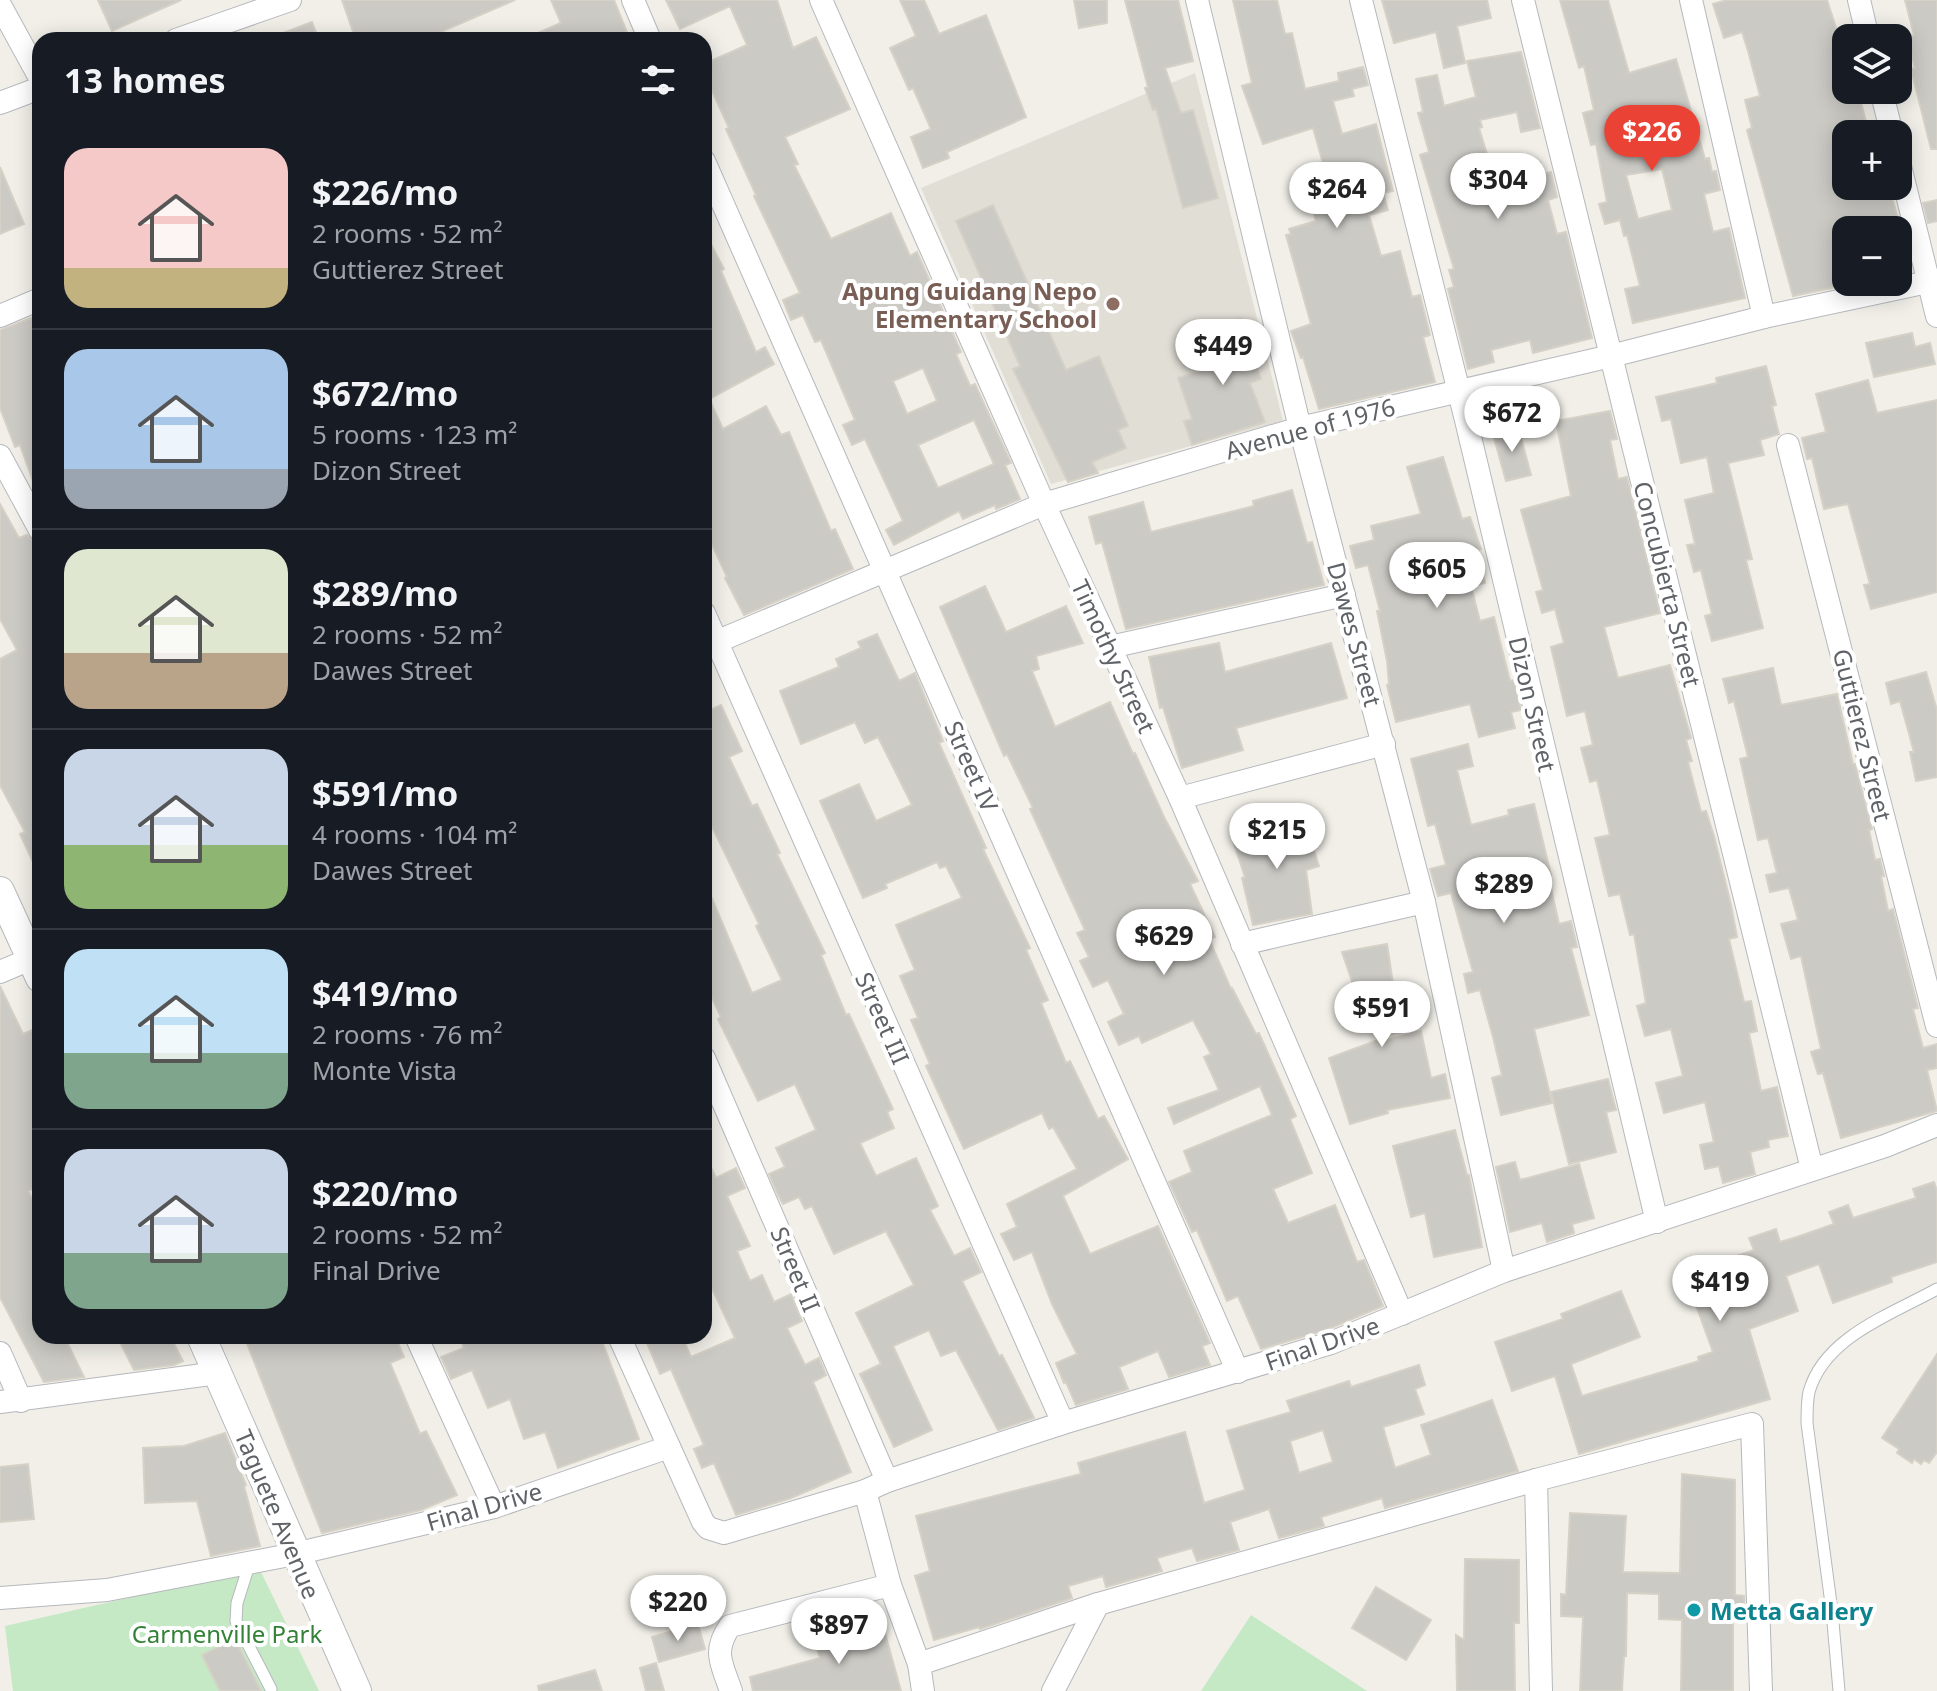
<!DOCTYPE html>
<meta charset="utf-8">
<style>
body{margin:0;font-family:"Noto Sans",sans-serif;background:#20242c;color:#f1f3f6;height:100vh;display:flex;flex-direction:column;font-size:30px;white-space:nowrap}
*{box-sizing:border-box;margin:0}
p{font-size:26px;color:#9ea1a6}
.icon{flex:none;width:44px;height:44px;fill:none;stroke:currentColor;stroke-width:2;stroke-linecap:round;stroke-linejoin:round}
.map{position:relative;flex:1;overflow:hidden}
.details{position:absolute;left:32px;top:32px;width:680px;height:1312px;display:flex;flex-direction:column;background:#171b24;border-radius:24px;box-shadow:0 4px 20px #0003}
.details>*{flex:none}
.tools{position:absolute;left:1832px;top:24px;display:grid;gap:16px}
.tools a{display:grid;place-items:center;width:80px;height:80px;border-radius:16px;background:#171b24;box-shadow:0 4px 20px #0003;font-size:40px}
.price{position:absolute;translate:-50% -68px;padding:0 18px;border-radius:28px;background:#fff;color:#222;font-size:26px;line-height:52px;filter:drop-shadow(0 2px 4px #0008)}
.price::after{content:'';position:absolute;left:50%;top:48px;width:24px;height:18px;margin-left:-12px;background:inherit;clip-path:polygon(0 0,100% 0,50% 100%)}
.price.current{background:#ea4335;color:#fff}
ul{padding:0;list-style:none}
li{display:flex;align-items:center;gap:24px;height:200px;padding:0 32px}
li+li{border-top:2px solid #363941}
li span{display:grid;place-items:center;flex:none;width:224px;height:160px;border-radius:24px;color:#555}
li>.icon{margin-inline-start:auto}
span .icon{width:96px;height:96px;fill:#fffc;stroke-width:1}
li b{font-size:34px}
h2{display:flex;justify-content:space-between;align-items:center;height:96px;padding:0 32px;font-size:34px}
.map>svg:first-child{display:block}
.education{fill:#e1ded6}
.green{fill:#c5e8c5}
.building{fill:#cccac5;stroke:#d6d1c6;stroke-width:2;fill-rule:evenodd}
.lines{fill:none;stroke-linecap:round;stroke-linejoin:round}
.service-casing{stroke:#b5b8bc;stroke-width:13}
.minor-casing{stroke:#b5b8bc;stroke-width:24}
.tertiary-casing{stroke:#b5b8bc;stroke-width:30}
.service{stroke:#fff;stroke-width:11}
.minor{stroke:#fff;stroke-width:22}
.tertiary{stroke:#fff;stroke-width:28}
.education-dot{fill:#8d6e63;stroke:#fff;stroke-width:3}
.culture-dot{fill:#0f9aa8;stroke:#fff;stroke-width:3}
.labels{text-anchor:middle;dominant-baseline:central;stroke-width:8;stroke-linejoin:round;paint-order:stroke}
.education-label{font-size:24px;font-weight:bold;fill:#785e54;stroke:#fff;text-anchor:end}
.street-label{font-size:24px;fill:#5f6368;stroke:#fff}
.culture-label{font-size:24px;font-weight:bold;fill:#0d838f;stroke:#fff;text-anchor:start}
.park-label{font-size:24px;fill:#348238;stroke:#fff}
</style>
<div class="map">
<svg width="1937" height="1691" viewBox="0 0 1937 1691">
<rect width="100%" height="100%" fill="#f1efe8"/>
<path class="education" d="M1195 73 1283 421 1051 484 921 188Z"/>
<g class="green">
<path d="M259 1568 319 1691H13L5 1626Z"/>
<path d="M1251 1615 1367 1691H1201Z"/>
</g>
<g class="building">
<path d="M98 0H181L112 31Z"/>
<path d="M342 0H515L422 40H356Z"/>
<path d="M551 0H614L630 40H522L561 23Z"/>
<path d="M666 0H777L793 48 816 37 850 109 785 137 798 164 794 165 831 239 891 213 910 256 917 252 946 318 961 352 956 354 970 386 975 384 1011 463 1005 465 1020 499 996 509 995 505 963 519 959 511 894 545 886 530 903 521 865 439 852 445 843 425 855 420 821 340 815 342 803 315 791 320 783 300 800 293 754 196 756 195 726 129 729 128 704 73V64L747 45 730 6 680 29ZM923 368 937 401 907 414 893 381ZM974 420 994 464 938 488 918 445Z"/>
<path d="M900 0H924L939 34 986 15 1026 117 947 152 949 158 923 168 911 137 931 129 913 88 909 90 890 48 916 36Z"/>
<path d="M1074 0H1107V23L1079 28Z"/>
<path d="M1125 0H1178L1193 61 1165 68 1181 113 1193 110 1218 198 1183 208 1156 109 1153 110 1145 88 1148 87Z"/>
<path d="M1233 0H1277L1285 34 1292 33 1305 89 1339 81 1338 73 1363 67 1368 85 1352 89 1354 96 1333 101 1342 134 1376 124 1393 191 1383 193 1388 210 1369 215 1381 256 1400 251 1412 297 1420 295 1430 335 1423 337 1435 382 1319 409 1303 357 1301 358 1291 331 1311 324 1286 235 1291 234 1289 229 1316 221 1314 214 1339 207 1330 173 1326 174 1313 128 1263 144 1242 86 1252 83Z"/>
<path d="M1382 0H1487L1491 18 1457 26 1465 63 1444 68 1436 32 1394 43Z"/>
<path d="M1560 0H1608L1629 73 1676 59 1705 159 1709 158 1712 172 1716 171 1720 190 1704 194 1713 232 1729 228 1745 298 1633 323 1625 289 1640 286 1627 235 1624 236 1620 220 1605 224 1599 204 1607 202 1596 144 1591 145 1583 113 1594 110 1584 66 1579 68ZM1662 169 1672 210 1638 219 1626 175Z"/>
<path d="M1727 0H1827L1846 59V90H1858L1869 134H1846V186H1889L1901 230H1846V285L1793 296 1747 130 1752 128 1745 100 1760 96 1748 51 1742 32 1724 38 1713 4Z"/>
<path d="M1905 0H1937V149H1931L1911 69 1915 68 1907 37 1914 35Z"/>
<path d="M312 22 319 40H270V38Z"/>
<path d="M1521 52 1540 128 1521 132 1517 112 1480 120 1482 127 1479 128 1493 174 1540 162 1543 174 1551 172 1557 197 1548 200 1557 234 1566 232 1592 338 1533 353 1530 340 1491 350 1494 362 1468 369 1448 289 1454 287 1449 270 1454 269 1420 155 1429 152 1418 113 1423 112 1416 79 1437 75 1444 106 1476 97 1467 61Z"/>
<path d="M0 167 24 224 0 234Z"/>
<path d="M1937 200V221L1928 223 1923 203Z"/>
<path d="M993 205 1066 370 1099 356 1128 426 1118 430 1126 448 1092 462 1098 473 1068 482 1013 369 1020 366 956 221Z"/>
<path d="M704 231 724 269 721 271 756 352 765 347 774 364 709 399 723 429 766 406 781 435 789 432 831 531 835 529 853 569 744 615 725 578 727 577 704 527Z"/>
<path d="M31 318 33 321 40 318V495H38L20 445 15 447 0 408V330Z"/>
<path d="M1240 319 1261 379 1250 383 1265 422 1192 445 1184 421 1192 419 1178 378 1216 365 1205 331Z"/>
<path d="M1912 333 1915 347 1930 343 1935 364 1874 377 1866 343Z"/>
<path d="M1766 366 1776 405 1772 406 1779 434 1760 440 1764 455 1728 463 1752 559 1746 560 1763 628 1712 641 1705 616 1712 614 1701 570 1694 572 1687 545 1695 544 1685 500 1714 493 1707 457 1681 463 1671 419 1662 421 1656 397 1717 383 1716 378Z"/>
<path d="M1868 380 1877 413 1937 400V592L1871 609 1864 585 1870 584 1848 504 1824 509 1812 458 1807 459 1802 438 1826 432 1816 394Z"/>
<path d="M1610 411 1617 439 1610 440 1618 479 1627 477 1660 613 1604 627 1618 678 1670 665 1691 738 1686 740 1692 761 1688 762 1701 812 1706 811 1714 836 1731 905 1737 937 1729 939 1744 1002 1751 1001 1757 1031 1749 1033 1761 1091 1777 1087 1788 1136 1768 1140 1769 1147 1750 1152 1755 1174 1723 1183 1719 1166 1705 1169 1700 1145 1714 1142 1705 1102 1664 1113 1656 1083 1683 1076 1671 1029 1645 1036 1637 1006 1646 1003 1634 934 1630 935 1620 894 1609 896 1595 838 1610 835 1597 780 1590 782 1581 748 1593 745 1585 711 1567 716 1551 647 1564 643 1555 609 1542 613 1536 592 1543 590 1521 510 1571 496 1556 421Z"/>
<path d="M1518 427 1531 475 1506 481 1493 434Z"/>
<path d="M1443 457 1462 519 1470 517 1481 549 1477 550 1485 583 1471 586 1480 621 1494 617 1510 681 1514 680 1521 710 1511 712 1515 728 1479 737 1470 704 1396 722 1387 685 1389 684 1387 661 1377 611H1380L1368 565 1356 568 1350 546 1374 540 1371 526 1421 514 1407 467Z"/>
<path d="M1292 490 1307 543 1312 542 1324 585 1126 629 1102 542 1096 544 1089 517 1143 502 1151 532 1254 506 1253 501Z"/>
<path d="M0 504 19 538 27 535 40 547V877L20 834 25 832 0 785V659L17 650 0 619Z"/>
<path d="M985 586 1006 632 1066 606 1083 643 1036 656 1039 669 1032 671 1055 727 1110 702 1133 754 1135 753 1164 817 1198 881 1190 884 1215 937 1209 939 1231 989 1232 988 1256 1034 1259 1033 1296 1116 1290 1119 1312 1173 1273 1189 1288 1223 1335 1205 1357 1262 1364 1260 1383 1306 1326 1330 1261 1349 1238 1296 1227 1301 1197 1230 1192 1232 1169 1182 1192 1172 1184 1151 1272 1115 1260 1086 1174 1124 1168 1108 1219 1090 1204 1057 1211 1054 1193 1020 1142 1043 1139 1036 1119 1045 1108 1022 1124 1014 1108 980 1093 987 1080 961 1089 957 1077 933 1085 930 1030 809 1033 808 1007 754 1004 756 940 607Z"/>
<path d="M877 634 899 681 915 673 943 741 939 743 986 848 983 849 1030 948 1026 950 1048 1000 1041 1003 1066 1063 1070 1061 1098 1119 1104 1116 1128 1159 1063 1196 1090 1254 1158 1226 1210 1343 1202 1346 1210 1365 1169 1377 1158 1351 1119 1367 1128 1389 1076 1405 1066 1382 1064 1383 1056 1363 1077 1354 1052 1304 1032 1252 1014 1260 1001 1234 1017 1227 1007 1204 1077 1169 1053 1127 1049 1129 1042 1113 964 1149 926 1066 930 1064 911 1020 918 1018 900 976 915 970 896 925 962 898 946 866 940 868 937 862 885 884 887 888 863 898 820 801 859 784 876 821 912 805 878 737 865 743 855 722 801 744 780 691 839 667 836 659 861 648 858 642Z"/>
<path d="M1219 643 1225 672 1331 643 1347 698 1236 728 1243 750 1182 768 1163 707 1160 708 1149 657Z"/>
<path d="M1773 668 1781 705 1837 694 1853 764H1855L1872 829 1869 830 1875 860 1880 859 1884 876H1881L1888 911 1893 909 1918 1008 1913 1009 1923 1048 1937 1044V1068L1927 1070 1937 1111 1841 1138 1823 1073 1818 1074 1811 1052 1821 1049 1801 956 1791 959 1781 924 1798 920 1789 888 1770 892 1766 875 1777 873 1768 838 1758 840 1740 759 1748 757 1734 701 1729 703 1723 679Z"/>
<path d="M1926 672 1937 710V777L1916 781 1910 752H1914L1900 701 1891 704 1886 683Z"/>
<path d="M721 705 742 751 729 757 752 806 757 804 780 853 777 854 825 953 821 955 846 1015 849 1014 893 1109 887 1112 894 1128 860 1143 876 1176 916 1158 938 1206 930 1210 954 1256 970 1248 981 1272 962 1281 999 1356 1002 1355 1034 1418 998 1430 956 1350 941 1356 929 1330 893 1346 932 1430 894 1447 860 1374 881 1364 856 1313 914 1285 886 1231 834 1254 812 1206 805 1209 799 1197 783 1204 778 1195 769 1174 785 1167 776 1148 816 1130 795 1084 758 1101 718 1019 721 1017 704 981V880L752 993 782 980 756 926 759 924 704 810V713Z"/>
<path d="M1468 744 1473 766 1457 770 1471 825 1509 815 1508 810 1534 804 1551 875H1548L1559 924 1571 921 1577 947 1571 948 1589 1015 1534 1029 1552 1103 1501 1115 1492 1078 1502 1075 1493 1037 1480 990 1468 993 1464 974 1473 972 1451 893 1438 896 1430 869 1446 865 1435 824 1428 826 1411 759Z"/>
<path d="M1303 816 1319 866 1306 870 1312 914 1253 925 1242 878 1245 877 1232 838Z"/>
<path d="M1387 944 1395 997 1379 1042 1421 1031 1431 1078 1445 1074 1450 1098 1387 1110 1388 1113 1350 1124 1329 1058 1378 1040 1358 999 1342 952Z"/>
<path d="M0 986 23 1034 32 1030 40 1047V1053L33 1057 40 1072V1185L28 1191 40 1215V1336H64L84 1377 44 1382 0 1297Z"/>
<path d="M1608 1079 1616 1110 1606 1112 1616 1152 1569 1164 1551 1092Z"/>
<path d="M1455 1130 1467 1175H1469L1482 1247 1434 1257 1425 1213 1411 1217 1393 1146Z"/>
<path d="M704 1153 716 1178 736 1168 745 1188 727 1196 750 1246 737 1251 750 1281 762 1275 774 1302 791 1294 802 1321 787 1328 805 1365 819 1358 826 1375 813 1382 851 1472 791 1498 736 1515 714 1463 702 1468 694 1449 704 1445 671 1369 660 1374 644 1336H682L691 1357 735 1338 711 1286 704 1289Z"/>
<path d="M1515 1162 1520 1180 1579 1164 1594 1218 1572 1224 1574 1233 1547 1242 1542 1223 1510 1232 1496 1167Z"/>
<path d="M1934 1182 1937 1191V1262L1891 1277 1892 1282 1833 1303 1819 1264 1786 1276 1798 1311 1749 1329 1770 1399 1579 1454 1555 1376 1512 1391 1495 1342 1563 1319 1561 1314 1621 1291 1640 1337 1571 1364 1582 1396 1699 1361 1698 1357 1713 1352 1689 1286 1715 1276 1711 1265 1754 1250 1749 1238 1776 1229 1780 1242 1797 1237 1834 1224 1829 1212 1848 1205 1853 1218 1916 1198 1913 1189Z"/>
<path d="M117 1336H170L183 1361 174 1365 134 1370Z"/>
<path d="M244 1336H395L404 1357 390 1363 420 1434 426 1431 457 1495 421 1510 322 1533Z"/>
<path d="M459 1336H600L639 1439 558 1468 545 1432 524 1439 510 1399 488 1408 472 1370 451 1379 441 1357 464 1348Z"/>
<path d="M1937 1354V1452L1929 1463 1924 1460 1921 1464 1914 1459 1912 1463 1897 1453 1899 1449 1882 1438Z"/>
<path d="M1419 1365 1425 1385 1415 1389 1424 1414 1383 1427 1395 1468 1431 1455 1421 1425 1492 1400 1518 1471 1385 1508 1382 1498 1321 1517 1324 1526 1279 1538 1269 1509 1230 1522 1239 1550 1197 1561 1192 1548 1157 1558 1162 1571 1106 1587 1103 1576 1068 1586 1072 1598 980 1629 979 1627 934 1640 915 1576 930 1571 916 1516 1081 1474 1078 1463 1185 1432 1204 1503 1245 1490 1227 1431 1291 1412 1287 1401 1349 1381 1351 1387ZM1323 1430 1333 1462 1299 1473 1290 1441Z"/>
<path d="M225 1433 246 1485 244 1486 260 1546 211 1556 197 1501 145 1503 143 1448 184 1446Z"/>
<path d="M28 1464 34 1519 0 1522V1467Z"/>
<path d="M1682 1474 1735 1480V1595L1744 1596 1745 1618H1733V1691H1681L1682 1620 1659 1619V1594L1627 1593 1626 1656H1624L1622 1691H1580L1583 1617 1561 1616V1594L1566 1595 1570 1513 1626 1516 1623 1572 1680 1573Z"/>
<path d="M1465 1559 1519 1560V1623H1514L1515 1691H1457L1456 1635 1464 1640Z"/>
<path d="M1376 1587 1431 1620 1406 1660 1352 1628Z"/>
<path d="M882 1622 901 1691H753L750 1677 820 1658 815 1642Z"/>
<path d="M698 1624 705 1649 659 1662 652 1637Z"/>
<path d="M235 1639 261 1691H220L202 1655Z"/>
<path d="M656 1663 664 1691H646L640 1668Z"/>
<path d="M595 1670 602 1691H539L538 1686Z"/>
</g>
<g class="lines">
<defs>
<g id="service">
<path d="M250 1562 237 1603 236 1621 271 1689"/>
<path d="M1839 1691 1832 1611 1807 1423C1807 1413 1807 1401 1809 1392 1824 1337 1892 1314 1937 1289"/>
</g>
<g id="minor">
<path d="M633 0 650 40"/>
<path d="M821 0 1044 504 1180 798 1402 1314"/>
<path d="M1197 0 1300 428 1424 902 1504 1271"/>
<path d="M1361 0 1466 420 1657 1222"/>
<path d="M1523 0 1812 1169"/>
<path d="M1691 0 1764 317"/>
<path d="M1859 0 1868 38"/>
<path d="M0 5 40 78"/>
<path d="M176 40 290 0"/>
<path d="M1881 90 1892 134"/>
<path d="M0 103 40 88"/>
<path d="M1898 158 1937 316"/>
<path d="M704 161 1238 1372"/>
<path d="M0 316 40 299"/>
<path d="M1788 445 1937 1026"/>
<path d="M0 456 40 530"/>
<path d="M704 613 1063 1423"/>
<path d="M704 647 1044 504 1300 428 1611 356 1764 317 1937 280"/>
<path d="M1110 647 1344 595"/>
<path d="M1180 798 1384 744"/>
<path d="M1242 944 1424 902"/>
<path d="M0 972 40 955"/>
<path d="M704 1058 887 1481"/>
<path d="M416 1336 494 1507"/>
<path d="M619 1336 703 1522 708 1528 724 1533 865 1491 887 1481 1063 1423 1331 1343 1504 1271 1885 1146 1937 1125"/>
<path d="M0 1353 21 1401"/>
<path d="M0 1402 218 1373"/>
<path d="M1536 1480 1541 1691"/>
<path d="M865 1491 890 1585 919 1664 923 1691"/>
<path d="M0 1598 107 1590 295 1554 494 1507 669 1447"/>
<path d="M919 1664 1098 1604 1536 1480 1752 1424 1761 1691"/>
<path d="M731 1691C722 1664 712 1652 730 1626L890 1585"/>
<path d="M1053 1691 1098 1604"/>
</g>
<g id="tertiary">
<path d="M0 891 40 978"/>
<path d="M201 1336 357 1691"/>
</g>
</defs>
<use href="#service" class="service-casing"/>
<use href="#minor" class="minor-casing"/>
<use href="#tertiary" class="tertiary-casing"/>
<use href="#service" class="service"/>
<use href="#minor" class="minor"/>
<use href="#tertiary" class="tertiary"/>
</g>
<circle class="education-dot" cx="1113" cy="304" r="8"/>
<circle class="culture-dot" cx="1694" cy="1610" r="8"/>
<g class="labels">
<g class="education-label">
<text x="1097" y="290">Apung Guidang Nepo<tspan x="1097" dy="28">Elementary School</tspan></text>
</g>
<g class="street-label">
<text transform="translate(1310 428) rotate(-15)">Avenue of 1976</text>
<text transform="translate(1668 584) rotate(76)">Concubierta Street</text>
<text transform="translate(1355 634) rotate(75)">Dawes Street</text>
<text transform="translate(1114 656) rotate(65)">Timothy Street</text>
<text transform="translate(1533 704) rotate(77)">Dizon Street</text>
<text transform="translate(1863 735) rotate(76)">Guttierez Street</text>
<text transform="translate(972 766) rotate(66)">Street IV</text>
<text transform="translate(883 1018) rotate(66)">Street III</text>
<text transform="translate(796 1269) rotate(67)">Street II</text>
<text transform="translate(1322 1343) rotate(-19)">Final Drive</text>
<text transform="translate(484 1506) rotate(-16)">Final Drive</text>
<text transform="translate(278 1514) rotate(67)">Taguete Avenue</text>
</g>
<g class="culture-label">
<text x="1710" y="1610">Metta Gallery</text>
</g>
<g class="park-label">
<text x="227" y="1633">Carmenville Park</text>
</g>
</g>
</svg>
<div class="tools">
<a><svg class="icon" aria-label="layers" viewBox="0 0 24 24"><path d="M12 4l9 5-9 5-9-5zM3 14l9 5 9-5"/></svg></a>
<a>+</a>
<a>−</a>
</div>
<b class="price current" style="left:1652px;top:173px">$226</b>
<b class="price" style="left:1498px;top:221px">$304</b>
<b class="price" style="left:1337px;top:230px">$264</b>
<b class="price" style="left:1223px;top:387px">$449</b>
<b class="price" style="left:1512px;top:454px">$672</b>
<b class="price" style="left:1437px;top:610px">$605</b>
<b class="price" style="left:1277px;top:871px">$215</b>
<b class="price" style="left:1504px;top:925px">$289</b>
<b class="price" style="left:1164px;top:977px">$629</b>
<b class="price" style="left:1382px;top:1049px">$591</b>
<b class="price" style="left:1720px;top:1323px">$419</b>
<b class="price" style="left:678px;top:1643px">$220</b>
<b class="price" style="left:839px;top:1666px">$897</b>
<section class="details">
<h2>13 homes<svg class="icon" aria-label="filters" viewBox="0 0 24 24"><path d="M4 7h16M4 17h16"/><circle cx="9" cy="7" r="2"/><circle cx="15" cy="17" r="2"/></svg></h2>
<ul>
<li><span style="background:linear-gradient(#f6c9c9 75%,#c2b280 0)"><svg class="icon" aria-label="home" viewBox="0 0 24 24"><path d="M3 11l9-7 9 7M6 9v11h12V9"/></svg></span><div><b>$226/mo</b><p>2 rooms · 52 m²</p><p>Guttierez Street</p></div></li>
<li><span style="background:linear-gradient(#a9c7e8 75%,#9aa5b1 0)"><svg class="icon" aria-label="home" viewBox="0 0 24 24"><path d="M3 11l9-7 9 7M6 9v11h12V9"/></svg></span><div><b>$672/mo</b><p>5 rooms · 123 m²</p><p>Dizon Street</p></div></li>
<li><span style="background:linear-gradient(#dfe7d0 65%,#b9a48a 0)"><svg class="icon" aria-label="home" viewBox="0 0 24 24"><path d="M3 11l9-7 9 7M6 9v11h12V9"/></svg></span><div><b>$289/mo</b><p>2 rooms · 52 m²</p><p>Dawes Street</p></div></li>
<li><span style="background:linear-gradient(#c9d6e8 60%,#8fb573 0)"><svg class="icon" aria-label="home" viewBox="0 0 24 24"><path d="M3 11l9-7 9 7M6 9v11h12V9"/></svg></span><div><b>$591/mo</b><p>4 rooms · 104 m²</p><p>Dawes Street</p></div></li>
<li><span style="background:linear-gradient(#bfe0f5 65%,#7fa58c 0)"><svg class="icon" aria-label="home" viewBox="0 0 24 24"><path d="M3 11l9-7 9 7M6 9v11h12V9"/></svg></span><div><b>$419/mo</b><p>2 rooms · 76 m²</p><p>Monte Vista</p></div></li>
<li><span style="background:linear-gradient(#c9d6e8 65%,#7fa58c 0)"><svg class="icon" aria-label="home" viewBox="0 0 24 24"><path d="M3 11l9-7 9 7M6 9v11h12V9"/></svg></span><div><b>$220/mo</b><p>2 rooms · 52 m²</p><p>Final Drive</p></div></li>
</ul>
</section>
</div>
